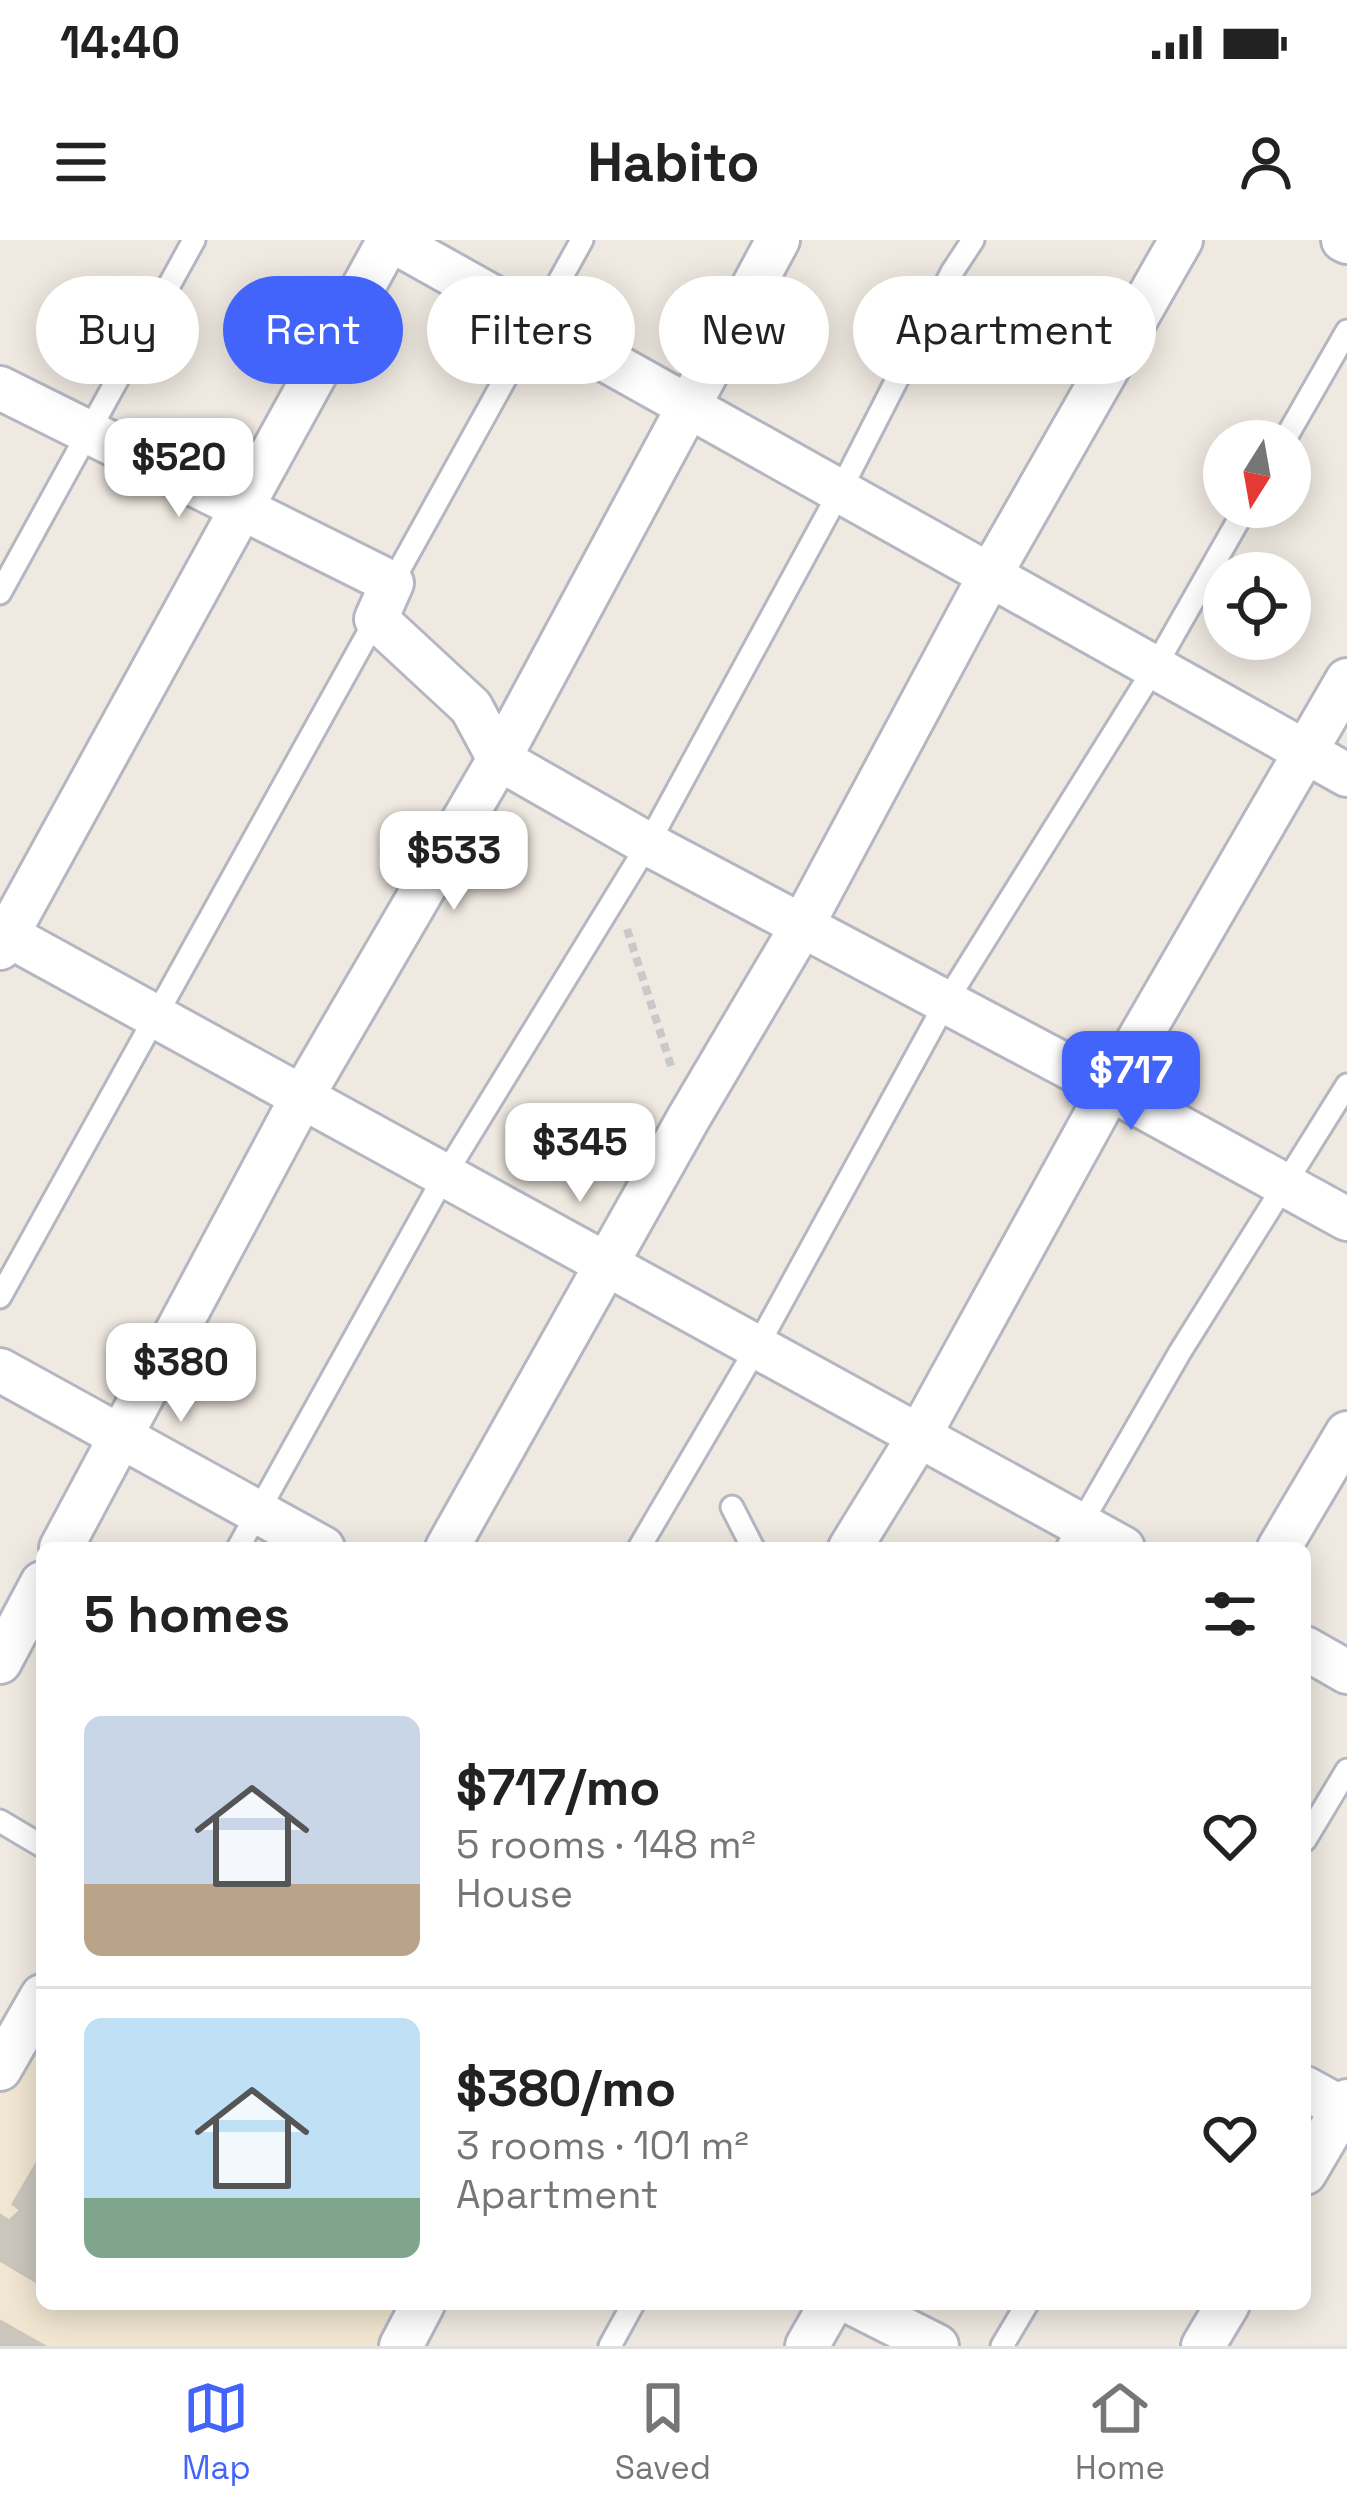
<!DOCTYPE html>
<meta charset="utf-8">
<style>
body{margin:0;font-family:"Space Grotesk",sans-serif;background:#f6f6f6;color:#222;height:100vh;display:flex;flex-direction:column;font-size:45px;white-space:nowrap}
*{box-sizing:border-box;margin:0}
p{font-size:39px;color:#767676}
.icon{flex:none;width:66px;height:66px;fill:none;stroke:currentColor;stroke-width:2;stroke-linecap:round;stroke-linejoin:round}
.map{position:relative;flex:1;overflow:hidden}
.side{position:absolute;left:36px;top:1302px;width:1275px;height:768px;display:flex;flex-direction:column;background:#fff;border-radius:18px;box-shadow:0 6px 30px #0003}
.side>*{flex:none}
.top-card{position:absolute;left:36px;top:36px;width:1275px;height:108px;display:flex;gap:24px}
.needle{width:78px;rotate:191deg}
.fabs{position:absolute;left:1203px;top:180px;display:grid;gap:24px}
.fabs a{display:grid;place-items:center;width:108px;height:108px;border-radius:50%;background:#fff;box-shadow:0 6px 30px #0003;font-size:60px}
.price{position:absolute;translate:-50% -102px;padding:0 27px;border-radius:24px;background:#fff;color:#222;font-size:39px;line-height:78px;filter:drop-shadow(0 3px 6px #0008)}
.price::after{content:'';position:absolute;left:50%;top:72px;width:36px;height:27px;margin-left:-18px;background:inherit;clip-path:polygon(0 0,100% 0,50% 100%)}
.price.current{background:#4264fb;color:#fff}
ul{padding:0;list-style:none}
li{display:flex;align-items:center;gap:36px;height:300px;padding:0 48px}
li+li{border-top:3px solid #e0e0e0}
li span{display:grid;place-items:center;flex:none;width:336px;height:240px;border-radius:18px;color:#555}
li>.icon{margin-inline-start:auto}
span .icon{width:144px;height:144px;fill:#fffc;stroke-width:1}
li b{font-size:51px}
h2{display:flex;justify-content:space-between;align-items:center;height:144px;padding:0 48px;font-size:51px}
.chip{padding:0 42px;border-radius:54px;background:#fff;box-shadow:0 6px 30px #0003;font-size:42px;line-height:108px}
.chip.current{background:#4264fb;color:#fff}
.status{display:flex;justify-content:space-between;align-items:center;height:84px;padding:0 60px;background:#fff;direction:ltr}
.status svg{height:33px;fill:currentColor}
header{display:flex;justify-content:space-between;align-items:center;height:156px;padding:0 48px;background:#fff;font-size:54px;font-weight:700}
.dock{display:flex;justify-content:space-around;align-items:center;height:168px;border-top:3px solid #e0e0e0;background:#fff;font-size:33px;color:#767676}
.dock a{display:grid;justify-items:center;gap:6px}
.dock .current{color:#4264fb}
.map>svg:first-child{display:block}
.education{fill:#f0e6d1}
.building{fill:#cbc7bf;stroke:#cbc5ba;stroke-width:3}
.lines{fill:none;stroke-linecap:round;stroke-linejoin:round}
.service-casing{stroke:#b4b7c1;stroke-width:27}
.minor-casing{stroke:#b4b7c1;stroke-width:48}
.path{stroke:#c9c9c9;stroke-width:8;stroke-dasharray:9 6;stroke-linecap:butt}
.service{stroke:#fff;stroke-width:21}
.minor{stroke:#fff;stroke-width:42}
</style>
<div class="status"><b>14:40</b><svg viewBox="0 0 49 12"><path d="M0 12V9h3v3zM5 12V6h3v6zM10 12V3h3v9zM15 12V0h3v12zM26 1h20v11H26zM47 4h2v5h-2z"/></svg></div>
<header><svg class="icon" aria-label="menu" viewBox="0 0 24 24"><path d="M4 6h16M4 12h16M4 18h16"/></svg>Habito<svg class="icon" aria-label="person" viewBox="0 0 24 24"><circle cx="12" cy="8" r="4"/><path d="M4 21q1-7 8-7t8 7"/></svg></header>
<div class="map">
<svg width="1347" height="2106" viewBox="0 0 1347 2106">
<rect width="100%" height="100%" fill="#efe9e1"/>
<path class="education" d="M42 1763V2064H419L395 2106H0V1840Z"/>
<g class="building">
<path d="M42 1914V2045L0 2020V1975L9 1981 21 1970 13 1964Z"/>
<path d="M0 2081 44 2106H0Z"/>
</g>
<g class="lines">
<defs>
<g id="service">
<path d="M1284 201 1347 91"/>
<path d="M392 343 582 0"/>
<path d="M0 353 194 0"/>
<path d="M0 1057 376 379"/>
<path d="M732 1267 753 1308"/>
<path d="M238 1308 445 935 648 604 840 251 952 32 973 0"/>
<path d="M639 1308 757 1107 946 762 1155 427 1246 267"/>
<path d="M1067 1308 1180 1112 1347 845"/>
<path d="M0 1581 42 1606"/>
<path d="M1305 1600 1347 1530"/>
<path d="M610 2106 633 2064"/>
<path d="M1002 2106 1027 2064"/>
</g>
<g id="minor">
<path d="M391 0 1347 535"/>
<path d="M1343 0 1347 2"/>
<path d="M0 148 392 343 376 379 471 467 499 519 648 604 1110 849 1347 979"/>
<path d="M0 691 1123 1308"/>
<path d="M0 708 389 0"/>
<path d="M0 1130 323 1308"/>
<path d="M61 1308 302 857 499 519 778 0"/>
<path d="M447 1308 688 879 802 686 990 335 1181 0"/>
<path d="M850 1308 919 1196 1110 849 1347 440"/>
<path d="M1279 1308 1347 1193"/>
<path d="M1305 1408 1347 1432"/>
<path d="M0 1422 42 1343"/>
<path d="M0 1829 42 1756"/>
<path d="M1305 1848 1347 1871"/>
<path d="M1305 1933 1347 1861"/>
<path d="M854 2064 937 2106"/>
<path d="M401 2106 423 2064"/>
<path d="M807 2106 831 2064"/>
<path d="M1203 2106 1228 2064"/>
</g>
</defs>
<use href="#service" class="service-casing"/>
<use href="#minor" class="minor-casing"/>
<path class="path" d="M627 689 672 829"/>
<use href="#service" class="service"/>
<use href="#minor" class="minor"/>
</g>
</svg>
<div class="fabs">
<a><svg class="needle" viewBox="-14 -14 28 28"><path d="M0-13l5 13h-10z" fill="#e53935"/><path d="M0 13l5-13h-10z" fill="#767676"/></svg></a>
<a><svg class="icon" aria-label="locate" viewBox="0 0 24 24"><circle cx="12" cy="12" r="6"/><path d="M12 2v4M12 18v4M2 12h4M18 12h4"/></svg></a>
</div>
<b class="price" style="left:179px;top:280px">$520</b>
<b class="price" style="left:454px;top:673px">$533</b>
<b class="price current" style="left:1131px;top:893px">$717</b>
<b class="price" style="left:580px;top:965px">$345</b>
<b class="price" style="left:181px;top:1185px">$380</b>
<div class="top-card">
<a class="chip">Buy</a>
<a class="chip current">Rent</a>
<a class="chip">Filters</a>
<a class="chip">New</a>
<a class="chip">Apartment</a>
</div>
<section class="side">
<h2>5 homes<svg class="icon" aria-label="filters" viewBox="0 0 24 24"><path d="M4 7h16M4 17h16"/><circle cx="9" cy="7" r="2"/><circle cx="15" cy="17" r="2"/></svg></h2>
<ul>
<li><span style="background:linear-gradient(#c9d6e8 70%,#b9a48a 0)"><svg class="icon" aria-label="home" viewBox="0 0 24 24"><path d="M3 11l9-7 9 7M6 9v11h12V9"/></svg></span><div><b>$717/mo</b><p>5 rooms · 148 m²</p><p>House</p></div><svg class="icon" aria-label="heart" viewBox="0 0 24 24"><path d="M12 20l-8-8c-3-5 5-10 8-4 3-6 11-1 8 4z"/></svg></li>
<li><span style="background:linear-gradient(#bfe0f5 75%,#7fa58c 0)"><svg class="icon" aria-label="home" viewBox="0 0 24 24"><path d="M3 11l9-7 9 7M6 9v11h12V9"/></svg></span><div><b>$380/mo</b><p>3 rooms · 101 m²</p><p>Apartment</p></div><svg class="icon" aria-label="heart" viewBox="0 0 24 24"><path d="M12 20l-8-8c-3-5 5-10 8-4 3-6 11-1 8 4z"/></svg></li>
</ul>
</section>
</div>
<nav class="dock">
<a class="current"><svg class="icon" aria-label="map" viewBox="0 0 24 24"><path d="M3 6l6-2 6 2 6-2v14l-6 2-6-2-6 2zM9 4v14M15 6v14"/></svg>Map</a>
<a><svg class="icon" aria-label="saved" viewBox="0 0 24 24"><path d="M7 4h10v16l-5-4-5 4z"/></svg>Saved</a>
<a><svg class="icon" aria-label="home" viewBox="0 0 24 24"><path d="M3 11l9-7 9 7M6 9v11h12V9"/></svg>Home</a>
</nav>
